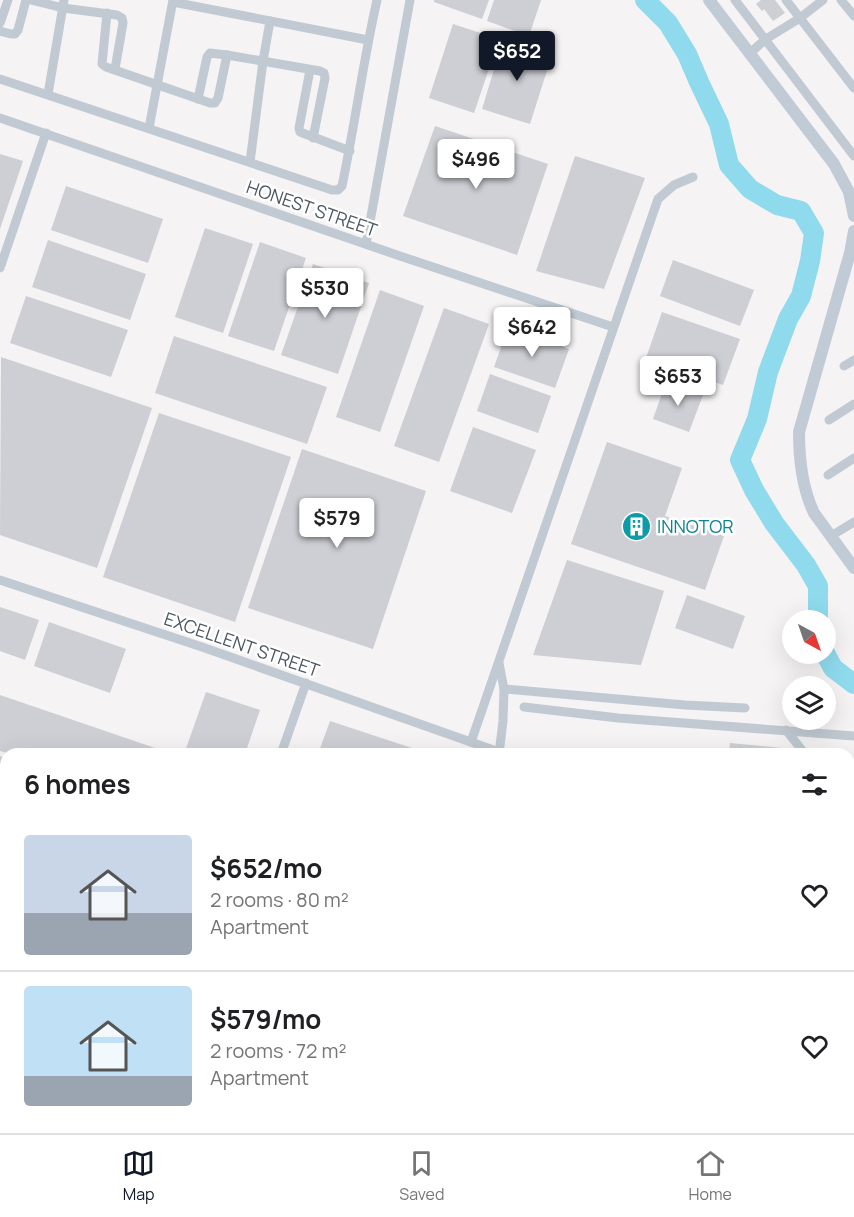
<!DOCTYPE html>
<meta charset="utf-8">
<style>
body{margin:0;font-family:Manrope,sans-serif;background:#f2f2f2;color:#202124;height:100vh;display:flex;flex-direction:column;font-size:22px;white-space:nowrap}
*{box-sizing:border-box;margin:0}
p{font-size:20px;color:#757577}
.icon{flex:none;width:33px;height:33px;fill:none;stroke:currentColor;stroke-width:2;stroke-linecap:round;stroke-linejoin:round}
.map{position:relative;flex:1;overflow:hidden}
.side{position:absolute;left:0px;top:748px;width:855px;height:386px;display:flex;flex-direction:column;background:#fff;border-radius:18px 18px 0 0;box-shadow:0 6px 24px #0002}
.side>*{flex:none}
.needle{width:39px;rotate:140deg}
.controls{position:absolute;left:782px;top:610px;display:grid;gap:12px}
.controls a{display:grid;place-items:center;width:54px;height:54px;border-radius:50%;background:#fff;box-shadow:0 6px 24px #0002;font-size:30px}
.price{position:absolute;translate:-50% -51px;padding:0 14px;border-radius:6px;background:#fff;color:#222;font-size:20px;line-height:39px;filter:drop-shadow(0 2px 3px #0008)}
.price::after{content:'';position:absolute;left:50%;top:36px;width:18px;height:14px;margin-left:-9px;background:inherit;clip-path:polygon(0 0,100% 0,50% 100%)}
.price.current{background:#111827;color:#fff}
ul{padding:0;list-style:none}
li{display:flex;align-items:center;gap:18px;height:150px;padding:0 24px}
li+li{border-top:2px solid #e0e0e0}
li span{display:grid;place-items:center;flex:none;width:168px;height:120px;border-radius:6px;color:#555}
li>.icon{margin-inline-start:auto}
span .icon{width:72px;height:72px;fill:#fffc;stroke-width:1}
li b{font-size:26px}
h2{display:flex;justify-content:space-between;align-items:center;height:72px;padding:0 24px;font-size:26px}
.menu{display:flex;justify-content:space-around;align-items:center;height:84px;border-top:2px solid #e0e0e0;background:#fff;font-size:16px;color:#757577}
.menu a{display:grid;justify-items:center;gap:3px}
.menu .current{color:#111827}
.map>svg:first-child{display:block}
.green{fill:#c3f1d5}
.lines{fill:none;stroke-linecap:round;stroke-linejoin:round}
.river{stroke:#90daee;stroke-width:20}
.building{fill:#cdcfd5}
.street{stroke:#c1cad2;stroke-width:9}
.secondary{stroke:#c1cbd6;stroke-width:12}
.labels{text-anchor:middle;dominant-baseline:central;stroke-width:5;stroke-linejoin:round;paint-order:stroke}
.street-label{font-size:18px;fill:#4a5661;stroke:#fff}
.culture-label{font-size:18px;fill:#0d838f;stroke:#fff;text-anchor:start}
</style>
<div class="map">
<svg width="854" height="1133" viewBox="0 0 854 1133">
<rect width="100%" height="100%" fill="#f5f3f3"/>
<path class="green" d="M854 884V933L849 929V891Z"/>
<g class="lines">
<g class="river">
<path d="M645 0 668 23 687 54 699 82 719 124 729 165 750 189 777 205 801 211 814 233 810 261 801 296 788 319 768 372 757 419 740 460 754 490 774 523 806 565 818 586V621"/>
<path d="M825 653 833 668 854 684"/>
</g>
</g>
<g class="building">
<path d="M434 0H489L482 19 434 2Z"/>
<path d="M494 0H541L529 36 487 21Z"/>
<path d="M761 0H775L785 13 773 21 764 9 762 11 756 4Z"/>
<path d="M453 24 499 39 474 113 429 98Z"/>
<path d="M503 40 552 55 530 124 482 109Z"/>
<path d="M435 126 548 164 517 255 403 216Z"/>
<path d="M0 154 23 161 0 229Z"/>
<path d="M575 156 645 178 604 289 536 271Z"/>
<path d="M66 186 163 219 148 263 51 230Z"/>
<path d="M205 228 253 244 223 333 175 317Z"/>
<path d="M48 240 146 274 130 320 32 287Z"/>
<path d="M260 242 306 258 274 351 228 336Z"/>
<path d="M673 260 754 290 740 326 660 296Z"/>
<path d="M313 264 369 283 338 374 281 355Z"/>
<path d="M380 290 424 306 380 432 336 417Z"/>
<path d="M26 296 128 330 111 377 10 343Z"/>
<path d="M444 308 489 324 439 462 394 446Z"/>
<path d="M662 312 740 339 723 385 646 358Z"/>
<path d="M508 328 569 349 555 388 494 367Z"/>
<path d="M174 336 327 387 307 444 155 393Z"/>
<path d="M1 357 152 408 97 568 0 535Z"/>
<path d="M490 374 551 396 538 433 477 411Z"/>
<path d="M666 382 703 395 689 432 653 419Z"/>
<path d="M159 413 291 457 235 622 103 577Z"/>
<path d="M473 427 536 450 512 513 450 491Z"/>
<path d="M607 442 682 468 665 516 724 536 705 590 571 544Z"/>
<path d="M302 449 426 491 373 649 248 608Z"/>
<path d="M567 560 664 591 641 665 533 655Z"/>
<path d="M687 595 745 616 733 649 675 628Z"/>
<path d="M0 607 39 620 25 660 0 651Z"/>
<path d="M49 622 126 649 110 693 34 666Z"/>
<path d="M206 692 260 710 245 754H184Z"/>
<path d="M0 695 158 749 156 754H11L0 751Z"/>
<path d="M330 721 430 754H318Z"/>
<path d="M730 743 803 750 802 754H729Z"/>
<path d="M0 756 6 759V952L0 950Z"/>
<path d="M0 979 6 981V1072L0 1070Z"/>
<path d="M0 1116 6 1118 3 1133H0Z"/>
<path d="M550 1128H580L594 1133H548Z"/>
<path d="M607 1128H638L634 1133H620Z"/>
</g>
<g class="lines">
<g class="street">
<path d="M31 0 63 8 117 15 122 18 123 23 115 69"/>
<path d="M735 0 854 156"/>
<path d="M786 0 854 88"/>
<path d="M841 0 854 16"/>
<path d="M173 2 368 40"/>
<path d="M107 13 102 64 106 67 210 103H215L218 98 227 55 320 71 324 73 325 78 313 138"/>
<path d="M0 23 8 0"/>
<path d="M0 31 11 34H15L18 30 26 0"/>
<path d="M750 53 766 39 800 18 823 0"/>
<path d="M310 70 299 128 300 132 350 151"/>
<path d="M0 79 332 190H338L342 186C355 124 363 62 377 0"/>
<path d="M48 94 64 0"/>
<path d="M198 99 207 57 210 53 227 55"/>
<path d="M0 118 400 256 613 327"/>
<path d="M149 128 173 0"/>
<path d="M250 162 263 61 270 21"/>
<path d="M366 244 410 0"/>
<path d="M0 268 46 133"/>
<path d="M844 366 854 360"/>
<path d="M829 420 854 404"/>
<path d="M828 475 854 458"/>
<path d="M831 536 854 522"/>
<path d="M0 580 202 647 499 752"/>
<path d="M504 689 685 705 745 708"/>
<path d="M524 707 618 718 854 736"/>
<path d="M786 730 805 754"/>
<path d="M471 742 658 199 674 185 693 177"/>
<path d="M281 754 306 683"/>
<path d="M499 754 503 721 504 689 499 663"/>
<path d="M849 824 854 817"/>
<path d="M849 1000 854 992"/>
<path d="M849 1082 854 1075"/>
<path d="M741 1128 749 1133"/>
<path d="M840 1128 848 1133"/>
<path d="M146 1133 148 1128"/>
<path d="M521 1133 523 1128"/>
<path d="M644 1133 648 1128"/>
</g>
<g class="secondary">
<path d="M709 0 834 164 849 192 854 216"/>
<path d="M854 231 850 253 799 432C799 460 802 488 814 513L854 568"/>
<path d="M849 852 854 845"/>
<path d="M671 1133 674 1128"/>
</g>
</g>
<defs>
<symbol id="building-disc" viewBox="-11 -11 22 22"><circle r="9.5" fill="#0f9aa8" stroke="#fff"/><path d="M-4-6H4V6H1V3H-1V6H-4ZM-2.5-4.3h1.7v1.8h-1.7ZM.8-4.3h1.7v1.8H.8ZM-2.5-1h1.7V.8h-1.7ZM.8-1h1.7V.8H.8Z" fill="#fff"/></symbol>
</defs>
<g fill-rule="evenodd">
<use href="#building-disc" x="620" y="510" width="33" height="33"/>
</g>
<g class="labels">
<g class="street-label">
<text transform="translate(312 208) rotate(19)">HONEST STREET</text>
<text transform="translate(242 644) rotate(19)">EXCELLENT STREET</text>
</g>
<g class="culture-label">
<text x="657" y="526">INNOTOR</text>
</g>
</g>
</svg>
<div class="controls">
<a><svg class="needle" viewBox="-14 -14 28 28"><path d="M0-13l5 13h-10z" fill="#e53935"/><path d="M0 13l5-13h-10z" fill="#757577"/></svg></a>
<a><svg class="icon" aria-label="layers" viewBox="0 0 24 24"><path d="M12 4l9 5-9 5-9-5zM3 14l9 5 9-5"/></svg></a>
</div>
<b class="price current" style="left:517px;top:82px">$652</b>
<b class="price" style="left:476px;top:190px">$496</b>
<b class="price" style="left:325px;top:319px">$530</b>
<b class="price" style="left:532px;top:358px">$642</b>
<b class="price" style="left:678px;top:407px">$653</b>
<b class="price" style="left:337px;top:549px">$579</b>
<section class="side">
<h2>6 homes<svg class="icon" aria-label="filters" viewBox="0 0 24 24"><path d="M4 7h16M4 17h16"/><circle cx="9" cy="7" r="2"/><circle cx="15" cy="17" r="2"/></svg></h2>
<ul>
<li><span style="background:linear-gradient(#c9d6e8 65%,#9aa5b1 0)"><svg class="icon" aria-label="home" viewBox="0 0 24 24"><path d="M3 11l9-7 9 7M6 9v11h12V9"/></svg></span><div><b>$652/mo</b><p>2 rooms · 80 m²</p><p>Apartment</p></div><svg class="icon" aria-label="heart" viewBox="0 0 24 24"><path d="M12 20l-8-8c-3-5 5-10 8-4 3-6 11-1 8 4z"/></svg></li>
<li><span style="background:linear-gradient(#bfe0f5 75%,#9aa5b1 0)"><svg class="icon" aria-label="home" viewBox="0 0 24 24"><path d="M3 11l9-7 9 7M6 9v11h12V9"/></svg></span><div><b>$579/mo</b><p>2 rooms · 72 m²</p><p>Apartment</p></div><svg class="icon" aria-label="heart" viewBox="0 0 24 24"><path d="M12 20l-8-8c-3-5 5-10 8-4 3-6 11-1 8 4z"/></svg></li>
</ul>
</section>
</div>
<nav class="menu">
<a class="current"><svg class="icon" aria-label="map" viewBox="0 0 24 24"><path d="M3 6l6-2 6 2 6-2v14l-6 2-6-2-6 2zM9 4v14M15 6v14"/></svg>Map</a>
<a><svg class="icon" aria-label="saved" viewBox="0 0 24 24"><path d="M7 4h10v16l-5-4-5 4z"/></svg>Saved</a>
<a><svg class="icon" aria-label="home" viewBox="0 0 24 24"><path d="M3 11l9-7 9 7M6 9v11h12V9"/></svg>Home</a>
</nav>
